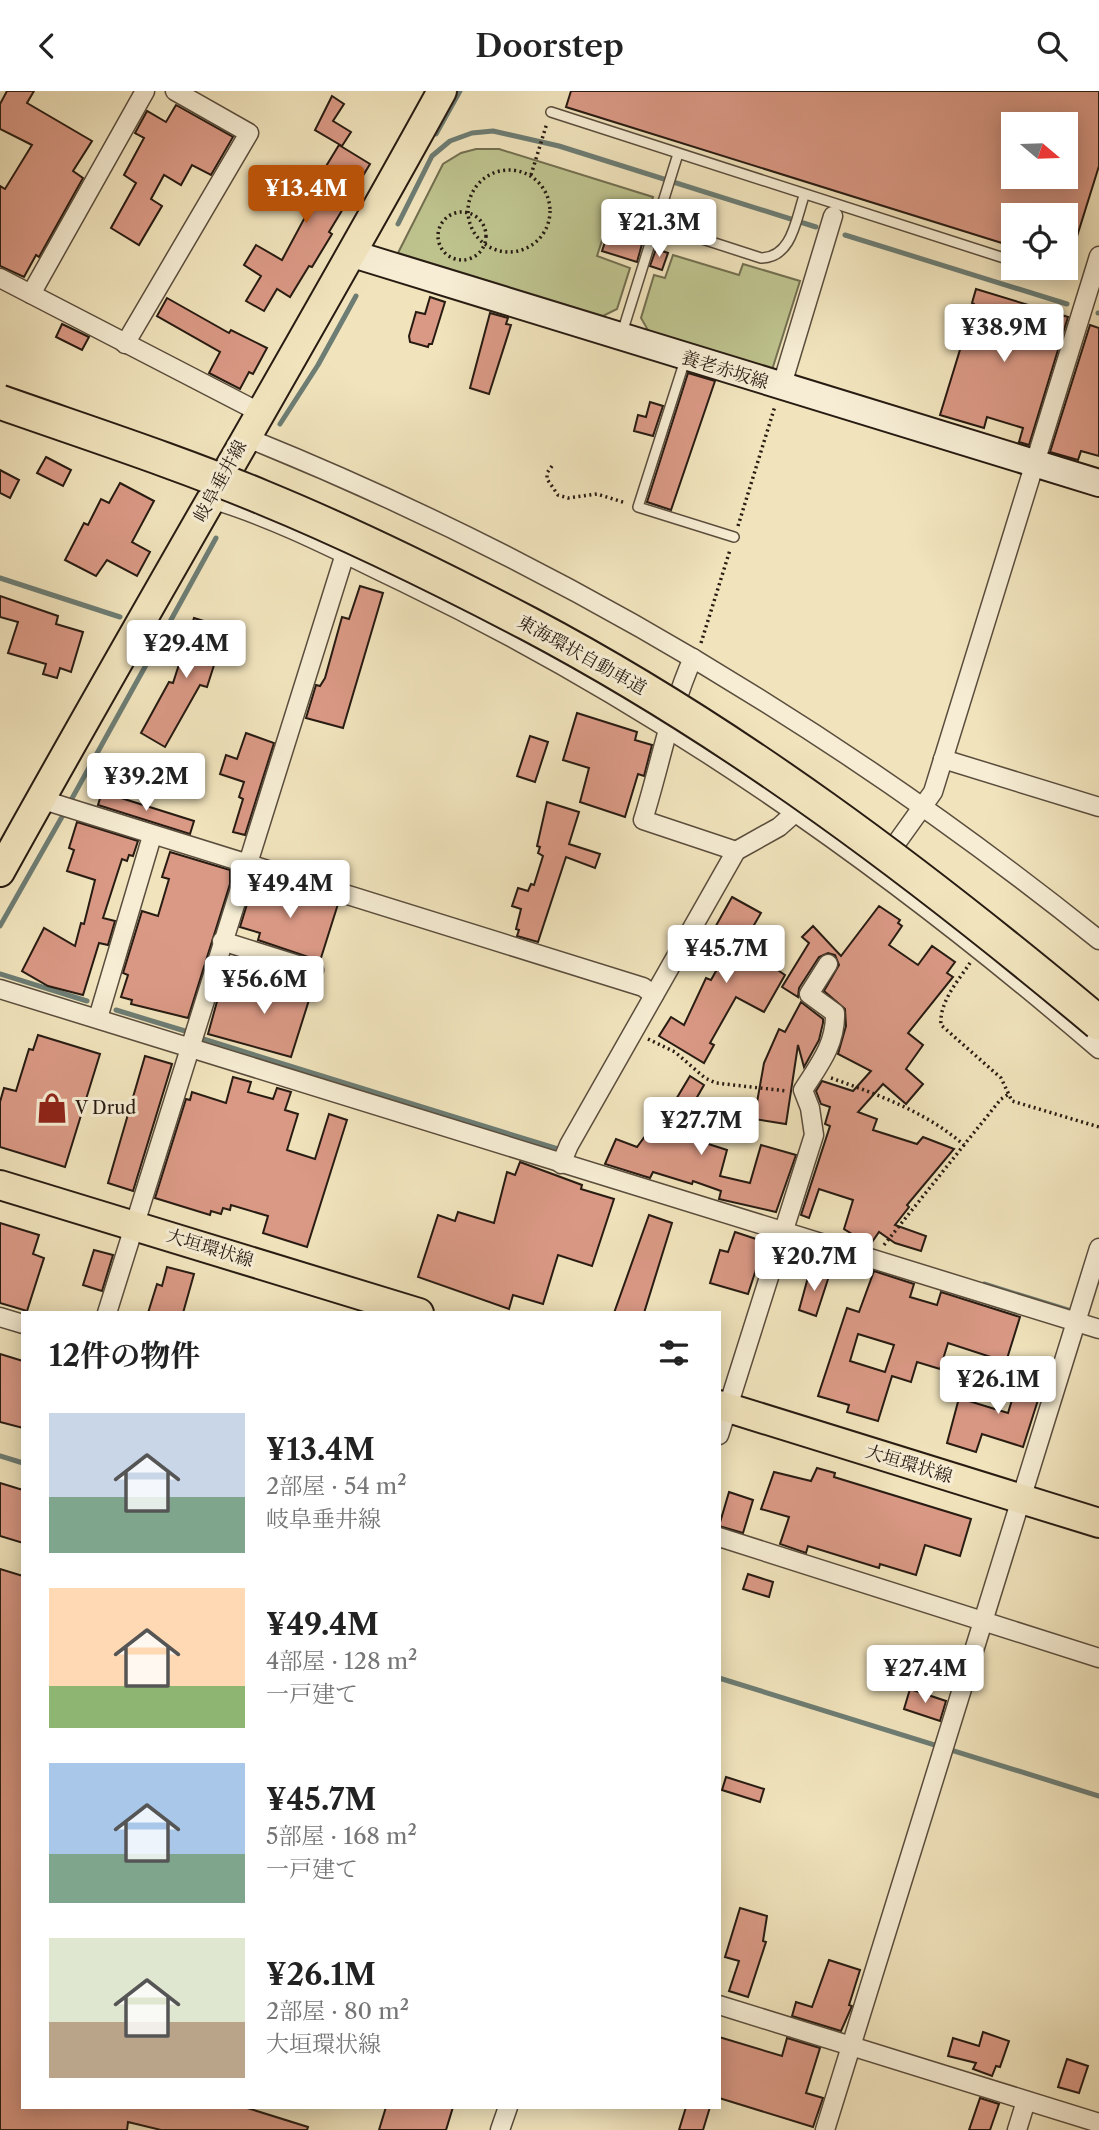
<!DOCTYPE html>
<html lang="ja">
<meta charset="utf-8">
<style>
body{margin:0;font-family:"Libre Caslon Text","Noto Serif JP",serif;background:#f2f2f2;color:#222;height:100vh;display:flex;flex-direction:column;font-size:26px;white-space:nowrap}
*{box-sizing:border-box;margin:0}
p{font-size:23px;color:#767676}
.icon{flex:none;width:38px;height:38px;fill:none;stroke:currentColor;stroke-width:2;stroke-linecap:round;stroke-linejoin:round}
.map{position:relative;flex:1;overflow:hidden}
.details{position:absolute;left:21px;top:1220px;width:700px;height:798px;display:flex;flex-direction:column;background:#fff;border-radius:0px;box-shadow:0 4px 18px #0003}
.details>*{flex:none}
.needle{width:46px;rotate:109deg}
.tools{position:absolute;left:1001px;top:21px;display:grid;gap:14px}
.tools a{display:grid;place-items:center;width:77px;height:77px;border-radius:0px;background:#fff;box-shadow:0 4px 18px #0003;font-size:35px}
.price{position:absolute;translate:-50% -60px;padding:0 16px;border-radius:7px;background:#fff;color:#222;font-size:23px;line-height:46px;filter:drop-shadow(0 2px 4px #0008)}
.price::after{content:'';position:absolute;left:50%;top:42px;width:21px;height:16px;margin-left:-10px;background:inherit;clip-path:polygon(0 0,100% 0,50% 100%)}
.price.on{background:#b45309;color:#fff}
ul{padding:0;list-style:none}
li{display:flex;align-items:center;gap:21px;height:175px;padding:0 28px}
li span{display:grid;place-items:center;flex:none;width:196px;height:140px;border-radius:0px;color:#555}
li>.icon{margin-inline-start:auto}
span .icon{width:84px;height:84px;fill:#fffc;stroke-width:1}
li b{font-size:30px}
h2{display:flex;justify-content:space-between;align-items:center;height:84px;padding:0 28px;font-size:30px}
header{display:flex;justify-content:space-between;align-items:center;height:91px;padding:0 28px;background:#fff;font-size:32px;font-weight:600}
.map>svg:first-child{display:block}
.green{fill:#bec38e;stroke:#726f50;stroke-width:2}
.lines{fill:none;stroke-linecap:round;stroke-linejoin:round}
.stream{stroke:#6d7d74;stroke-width:5}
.building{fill:#da9985;stroke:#271b12;stroke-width:2;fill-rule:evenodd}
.lane-casing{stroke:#5a4d3d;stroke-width:12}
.street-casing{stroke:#5a4d3d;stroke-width:21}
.secondary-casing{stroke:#271b12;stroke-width:30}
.primary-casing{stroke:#271b12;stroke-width:32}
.path{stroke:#271b12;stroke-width:3.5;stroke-dasharray:2 3.5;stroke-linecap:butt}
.lane{stroke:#f6edd4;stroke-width:9}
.street{stroke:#f6edd4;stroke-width:18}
.secondary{stroke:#f6edd4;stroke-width:26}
.primary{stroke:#f1e4bd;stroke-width:28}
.highway-bridge-casing{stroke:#271b12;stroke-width:37;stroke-linecap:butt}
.highway-bridge{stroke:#f1e4bd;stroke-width:33}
.labels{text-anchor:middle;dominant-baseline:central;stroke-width:6;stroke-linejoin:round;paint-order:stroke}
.street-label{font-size:18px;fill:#271b12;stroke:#f6edd4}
.poi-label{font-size:18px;fill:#271b12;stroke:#f6edd4;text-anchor:start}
</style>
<header><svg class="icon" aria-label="back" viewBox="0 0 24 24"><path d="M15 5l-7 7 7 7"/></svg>Doorstep<svg class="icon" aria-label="search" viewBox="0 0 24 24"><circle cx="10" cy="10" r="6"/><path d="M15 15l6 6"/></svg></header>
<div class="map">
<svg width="1099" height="2039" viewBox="0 0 1099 2039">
<rect width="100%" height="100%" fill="#f1e4bd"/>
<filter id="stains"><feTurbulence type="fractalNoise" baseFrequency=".00286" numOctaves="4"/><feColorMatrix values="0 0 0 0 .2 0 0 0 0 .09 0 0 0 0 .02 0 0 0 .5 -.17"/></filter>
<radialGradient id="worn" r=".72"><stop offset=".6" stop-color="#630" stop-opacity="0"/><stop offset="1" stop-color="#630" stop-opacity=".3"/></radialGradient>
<g class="green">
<path d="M476 58H499L653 106 641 146 606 137 597 165 630 177 617 218 603 225 398 162 443 73 461 62Z"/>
<path d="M673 164 739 184 743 173 800 190 772 279 649 241 641 227 654 184 665 187Z"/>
</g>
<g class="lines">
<g class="stream">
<path d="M436 43 460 0"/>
<path d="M398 133 432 65 450 50 472 42 493 40 559 55 816 136"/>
<path d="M845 144 1067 213"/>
<path d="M1098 222H1099"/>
<path d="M280 333 318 274 356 205"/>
<path d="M0 487 120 526"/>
<path d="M156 544 161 547 216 447"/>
<path d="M70 711 161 547"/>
<path d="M0 835 63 724"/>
<path d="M0 883 87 910"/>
<path d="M116 919 185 940"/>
<path d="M200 947 558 1058"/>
<path d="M984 1193 1071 1220"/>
<path d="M0 1365 23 1372"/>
<path d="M719 1587 1099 1705"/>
</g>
</g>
<g class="building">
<path d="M7 0H34L27 12 92 50 73 80 83 87 39 166 36 164 24 186 0 175V95L5 98 32 54 0 38V13Z"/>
<path d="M571 0H1099V75L1069 171 1066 170V124H1013V155L1005 153 566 16ZM1059 22 1065 31 1076 35 1066 67V86H1013V33H1039L1041 24 1051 27Z"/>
<path d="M332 5 344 13 333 30 351 41 342 55 315 39Z"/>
<path d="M176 14 233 46 211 84 192 74 181 94 164 84 151 108 162 115 139 154 111 137 136 92 124 84 144 47 135 42 147 20 166 31Z"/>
<path d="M339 54 370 73 329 141 332 143 312 176 309 175 290 206 277 198 264 220 246 210 261 185 244 174 256 154 282 169 311 115 273 93 282 77 314 95Z"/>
<path d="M608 142 642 153 637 171 602 160Z"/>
<path d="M656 158 668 162 662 179 650 175Z"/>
<path d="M976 198 1068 226 1029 354 1019 351 1023 337 987 326 984 337 940 324 974 213 972 212Z"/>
<path d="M430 206 445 211 432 253H429L428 256 410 251 409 245 416 221 425 223Z"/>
<path d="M167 207 229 242 231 239 267 257 253 283 249 281 240 298 209 282 220 261 157 225Z"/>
<path d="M490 222 508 227 506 233 511 234 489 303 470 297Z"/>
<path d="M62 233 89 246 82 259 56 246Z"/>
<path d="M1090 234 1099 237V365L1081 360 1078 369 1050 361Z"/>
<path d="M688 282 715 290 671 419 647 411Z"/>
<path d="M650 311 663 315 653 345 634 340 638 324 646 326Z"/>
<path d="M46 366 71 379 63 395 37 382Z"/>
<path d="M0 379 19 389 10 407 0 402Z"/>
<path d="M120 392 154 410 132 451 150 461 137 485 107 469 96 485 65 469 84 432 88 434 101 408 109 412Z"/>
<path d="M360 495 383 502 343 637 306 627 316 594 320 595 325 587 342 526 349 528Z"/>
<path d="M0 505 58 525 56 533 83 541 71 581 60 577 57 587 43 583 46 573 8 562 18 531 0 526Z"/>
<path d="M194 527 223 536 221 542 224 543 207 596 200 594 165 656 141 642 169 591 173 592Z"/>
<path d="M577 622 637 641 635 649 652 654 644 685 638 683 625 726 580 711 589 677 563 669Z"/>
<path d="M246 642 274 652 245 744 233 741 243 708 239 706 244 691 220 683 226 664 237 668Z"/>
<path d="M530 645 548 651 535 691 517 685Z"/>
<path d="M102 701 194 730 190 743 98 714Z"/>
<path d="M547 711 579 721 569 753 600 763 595 777 566 766 538 851 517 845 519 839 516 838 521 818 512 815 518 797 528 800 531 793 534 794 543 765 538 762 540 756 537 755Z"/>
<path d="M77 731 138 750 133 765 129 764 127 770 122 768 103 827 115 830 108 854 99 852 83 904 48 895 22 880 44 837 75 855 81 832 84 833 95 789 67 780 74 759 69 757Z"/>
<path d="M170 761 230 779V793L188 927 131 913 132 909 121 906 128 884 123 882 142 820 158 825 169 788 162 786Z"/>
<path d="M268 791 338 813 320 870 258 849 260 842 240 836 251 800 264 804Z"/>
<path d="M732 806 761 822 742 855 785 884 764 921 736 906 710 952 714 954 704 972 659 945 671 926 684 934 706 887 711 889 730 855 715 846 717 842 713 840Z"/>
<path d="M879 815 900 829 898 832 902 835 889 854 918 874 932 855 955 871 947 882 953 886 908 942 923 954 906 978 923 993 906 1013 883 993 858 1021 877 1028 873 1039 917 1053 923 1046 954 1058 907 1114 909 1116 895 1134 926 1145 921 1160 895 1152 879 1141 870 1154 844 1138 853 1109 819 1098 809 1127 801 1124 830 1035 825 1033 830 1016 821 1013 816 1000 822 990 853 1000 871 980 838 963 846 935 845 918 824 900 839 874 835 864 828 862 819 866 799 897 798 906 782 896 809 852 802 846 813 835 841 865Z"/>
<path d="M292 884 315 890 291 966 208 943 221 896 262 909 268 890 288 896Z"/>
<path d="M801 911 823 928V932L819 949 804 976 798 954 786 1033 754 1028 764 972 779 938 785 941Z"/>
<path d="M38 944 100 963 65 1076 0 1056V1011L4 997 16 1000 29 958 33 959Z"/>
<path d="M145 965 172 973 133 1100 108 1092Z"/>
<path d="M690 985 704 994 696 1008 721 1024 690 1019 687 1032 703 1037 700 1040 709 1043 705 1052 727 1059 720 1085 750 1092 761 1054 796 1064 776 1121 719 1108 721 1100 693 1090 692 1093 653 1081 650 1087 605 1073 616 1048 637 1056 662 1022 666 1025Z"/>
<path d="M233 986 251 991 248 1001 273 1008 277 997 291 1001 285 1019 298 1023 287 1059 315 1068 329 1023 347 1029 307 1156 263 1142 268 1125 231 1114 230 1119 223 1117 221 1123 211 1120 210 1124 155 1107 186 1008 190 1009 192 1001 226 1012Z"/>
<path d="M520 1071 582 1094 581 1098 614 1108 592 1175 558 1164 543 1213 513 1204 509 1218 418 1186 438 1124 455 1130 458 1121 494 1132 507 1081 515 1084Z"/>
<path d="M649 1124 672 1132 644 1222H614Z"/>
<path d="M0 1132 39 1144 33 1163 44 1167 27 1220 0 1212Z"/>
<path d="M735 1141 765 1151 748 1203 710 1192 720 1159 728 1161Z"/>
<path d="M94 1159 113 1164 102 1200 83 1194Z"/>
<path d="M167 1176 194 1183 183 1222H148L157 1193 162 1195Z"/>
<path d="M810 1179 829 1185 816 1225 799 1219Z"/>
<path d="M874 1180 914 1193 910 1206 937 1214 941 1201 1020 1226 1006 1271 948 1252 940 1278 917 1271 911 1291 892 1285 878 1330 847 1321 849 1314 818 1305 847 1217 859 1221ZM858 1243 894 1254 885 1281 850 1270Z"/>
<path d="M0 1263 23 1270V1337L0 1331Z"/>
<path d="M1022 1276 1046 1284 1023 1356 982 1343 976 1361 947 1352 959 1307 1008 1322Z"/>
<path d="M817 1377 835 1382 834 1386 971 1428 960 1465 925 1454 916 1484 880 1473 879 1477 808 1455 806 1462 780 1453 789 1426 761 1418 774 1381 811 1390Z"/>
<path d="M0 1392 23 1399V1452L0 1445Z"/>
<path d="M729 1401 753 1409 743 1442 719 1435Z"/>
<path d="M0 1478 23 1485V2016H244L308 2036 307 2039H161L128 2031 127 2039H0Z"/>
<path d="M748 1483 773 1491 769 1506 743 1498Z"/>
<path d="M910 1598 946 1610 940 1630 904 1618Z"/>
<path d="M726 1686 764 1698 760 1711 722 1699Z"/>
<path d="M740 1817 767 1825 763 1850 766 1851 748 1906 729 1900 739 1870 725 1866Z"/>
<path d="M829 1869 860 1879 849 1914 852 1915 841 1940 792 1925 796 1911 812 1916Z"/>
<path d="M983 1941 1009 1950 1000 1976 996 1975 992 1985 973 1978 976 1972 948 1965 953 1947 979 1955Z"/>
<path d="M719 1946 782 1965 787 1947 820 1957 806 2002 823 2007 813 2036 719 2007Z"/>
<path d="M1067 1968 1088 1975 1079 2002 1058 1996Z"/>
<path d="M980 2007 999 2013 990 2039H969Z"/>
<path d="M386 2016H453L446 2039H379Z"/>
<path d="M686 2016H710L703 2039H679Z"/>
</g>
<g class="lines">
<defs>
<g id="lane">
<path d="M551 21 1004 167 1013 166"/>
<path d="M1057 33 1058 29"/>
<path d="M656 133 761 167C792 167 796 128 804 105"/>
<path d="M622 242 678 63"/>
<path d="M685 269 638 416 734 446"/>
</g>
<g id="street">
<path d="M0 187 259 321"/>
<path d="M31 203 145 0"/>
<path d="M125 253 249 42 175 0"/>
<path d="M781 297 833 125"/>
<path d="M245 346C553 470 840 641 1099 849"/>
<path d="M211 408C278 428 342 462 405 492 658 614 886 775 1099 958"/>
<path d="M693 567C670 618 660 675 643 729L736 760"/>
<path d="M943 668 1099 716"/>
<path d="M40 708 643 896 654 904"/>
<path d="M885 768 933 701 1099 165"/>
<path d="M222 850 314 879"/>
<path d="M0 898 1099 1238"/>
<path d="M98 927 152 745"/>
<path d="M561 1073 569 1054 736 760 779 736 797 720"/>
<path d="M107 1222 345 463"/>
<path d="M0 1226 23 1233"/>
<path d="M719 1344 814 1044 810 1017 803 999C819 974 836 953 835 922L809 903 828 873"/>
<path d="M719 1446 1099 1567"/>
<path d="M719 1914 1099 2032"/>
<path d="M500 2039 508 2016"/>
<path d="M825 2039 1099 1157"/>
<path d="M1017 2039 1026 2010"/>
</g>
<path id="secondary" d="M353 163 1099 392"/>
<g id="primary">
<path d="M0 781C145 519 298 262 442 0"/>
<path d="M0 1094 419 1222"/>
<path d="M719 1314 1099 1432"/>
</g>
</defs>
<use href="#lane" class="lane-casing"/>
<use href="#street" class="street-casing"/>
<use href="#secondary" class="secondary-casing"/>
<use href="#primary" class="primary-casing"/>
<g class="path">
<circle cx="509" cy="120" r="41"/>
<path d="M531 84 547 32"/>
<circle cx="462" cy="145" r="24"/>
<path d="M552 375 547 382V388L558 404 568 407 597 403 626 412"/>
<path d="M738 435 775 315"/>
<path d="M701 552 730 459"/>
<path d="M970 872C958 890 939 911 941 934L1001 987 1012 1010 1099 1036"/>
<path d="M648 948 675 961 705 987 716 992 787 1000"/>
<path d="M831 987C879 1004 926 1021 964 1054L1001 1008 1009 1003"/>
<path d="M884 1154 964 1054"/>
</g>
<use href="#lane" class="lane"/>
<use href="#street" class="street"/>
<use href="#secondary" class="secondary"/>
<use href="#primary" class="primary"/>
<defs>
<path id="highway-bridge" d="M0 311C88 342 178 371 264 407 354 444 443 488 529 533 735 642 921 783 1099 932"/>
</defs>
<use href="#highway-bridge" class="highway-bridge-casing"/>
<use href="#highway-bridge" class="highway-bridge"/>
</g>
<defs>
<symbol id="shop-bare" viewBox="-9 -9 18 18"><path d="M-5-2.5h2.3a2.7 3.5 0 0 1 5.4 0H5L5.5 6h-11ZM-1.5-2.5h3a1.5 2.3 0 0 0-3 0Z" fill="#8f2418" stroke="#f6edd4" stroke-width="2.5" paint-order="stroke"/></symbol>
</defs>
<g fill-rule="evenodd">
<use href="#shop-bare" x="30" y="995" width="44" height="44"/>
</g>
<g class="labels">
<g class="street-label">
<text transform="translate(725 279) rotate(17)">養老赤坂線</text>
<text transform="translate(220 390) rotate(-61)">岐阜垂井線</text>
<text transform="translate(582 564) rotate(29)">東海環状自動車道</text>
<text transform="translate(210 1157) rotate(17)">大垣環状線</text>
<text transform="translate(909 1373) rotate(17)">大垣環状線</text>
</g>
<g class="poi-label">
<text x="75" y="1017">V Drud</text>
</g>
</g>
<rect width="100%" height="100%" filter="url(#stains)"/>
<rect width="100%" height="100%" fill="url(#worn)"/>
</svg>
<div class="tools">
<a><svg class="needle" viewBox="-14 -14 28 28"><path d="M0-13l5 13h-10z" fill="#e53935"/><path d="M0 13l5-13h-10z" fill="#767676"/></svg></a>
<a><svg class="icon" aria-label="locate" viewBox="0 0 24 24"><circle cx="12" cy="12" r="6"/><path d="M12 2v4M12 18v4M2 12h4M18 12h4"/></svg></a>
</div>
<b class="price on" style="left:306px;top:134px">¥13.4M</b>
<b class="price" style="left:659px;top:168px">¥21.3M</b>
<b class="price" style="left:1004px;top:273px">¥38.9M</b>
<b class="price" style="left:186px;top:589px">¥29.4M</b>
<b class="price" style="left:146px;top:722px">¥39.2M</b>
<b class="price" style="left:290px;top:829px">¥49.4M</b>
<b class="price" style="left:726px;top:894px">¥45.7M</b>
<b class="price" style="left:264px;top:925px">¥56.6M</b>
<b class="price" style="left:701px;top:1066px">¥27.7M</b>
<b class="price" style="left:814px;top:1202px">¥20.7M</b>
<b class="price" style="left:998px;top:1325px">¥26.1M</b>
<b class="price" style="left:925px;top:1614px">¥27.4M</b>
<section class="details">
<h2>12件の物件<svg class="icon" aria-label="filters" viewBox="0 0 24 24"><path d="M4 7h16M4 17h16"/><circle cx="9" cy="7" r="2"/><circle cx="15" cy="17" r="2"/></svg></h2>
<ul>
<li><span style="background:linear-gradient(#c9d6e8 60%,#7fa58c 0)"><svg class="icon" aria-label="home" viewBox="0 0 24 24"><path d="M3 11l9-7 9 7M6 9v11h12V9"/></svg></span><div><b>¥13.4M</b><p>2部屋 · 54 m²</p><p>岐阜垂井線</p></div></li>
<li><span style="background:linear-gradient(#ffd9b3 70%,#8fb573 0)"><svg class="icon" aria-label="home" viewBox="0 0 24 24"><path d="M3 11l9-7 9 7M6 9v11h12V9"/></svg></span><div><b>¥49.4M</b><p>4部屋 · 128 m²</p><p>一戸建て</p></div></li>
<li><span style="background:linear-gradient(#a9c7e8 65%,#7fa58c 0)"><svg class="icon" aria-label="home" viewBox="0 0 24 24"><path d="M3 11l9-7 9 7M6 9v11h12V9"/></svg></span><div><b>¥45.7M</b><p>5部屋 · 168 m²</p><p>一戸建て</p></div></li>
<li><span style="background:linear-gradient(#dfe7d0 60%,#b9a48a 0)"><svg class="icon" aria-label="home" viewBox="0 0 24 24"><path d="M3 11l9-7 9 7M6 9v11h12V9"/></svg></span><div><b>¥26.1M</b><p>2部屋 · 80 m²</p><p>大垣環状線</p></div></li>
</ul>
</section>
</div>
